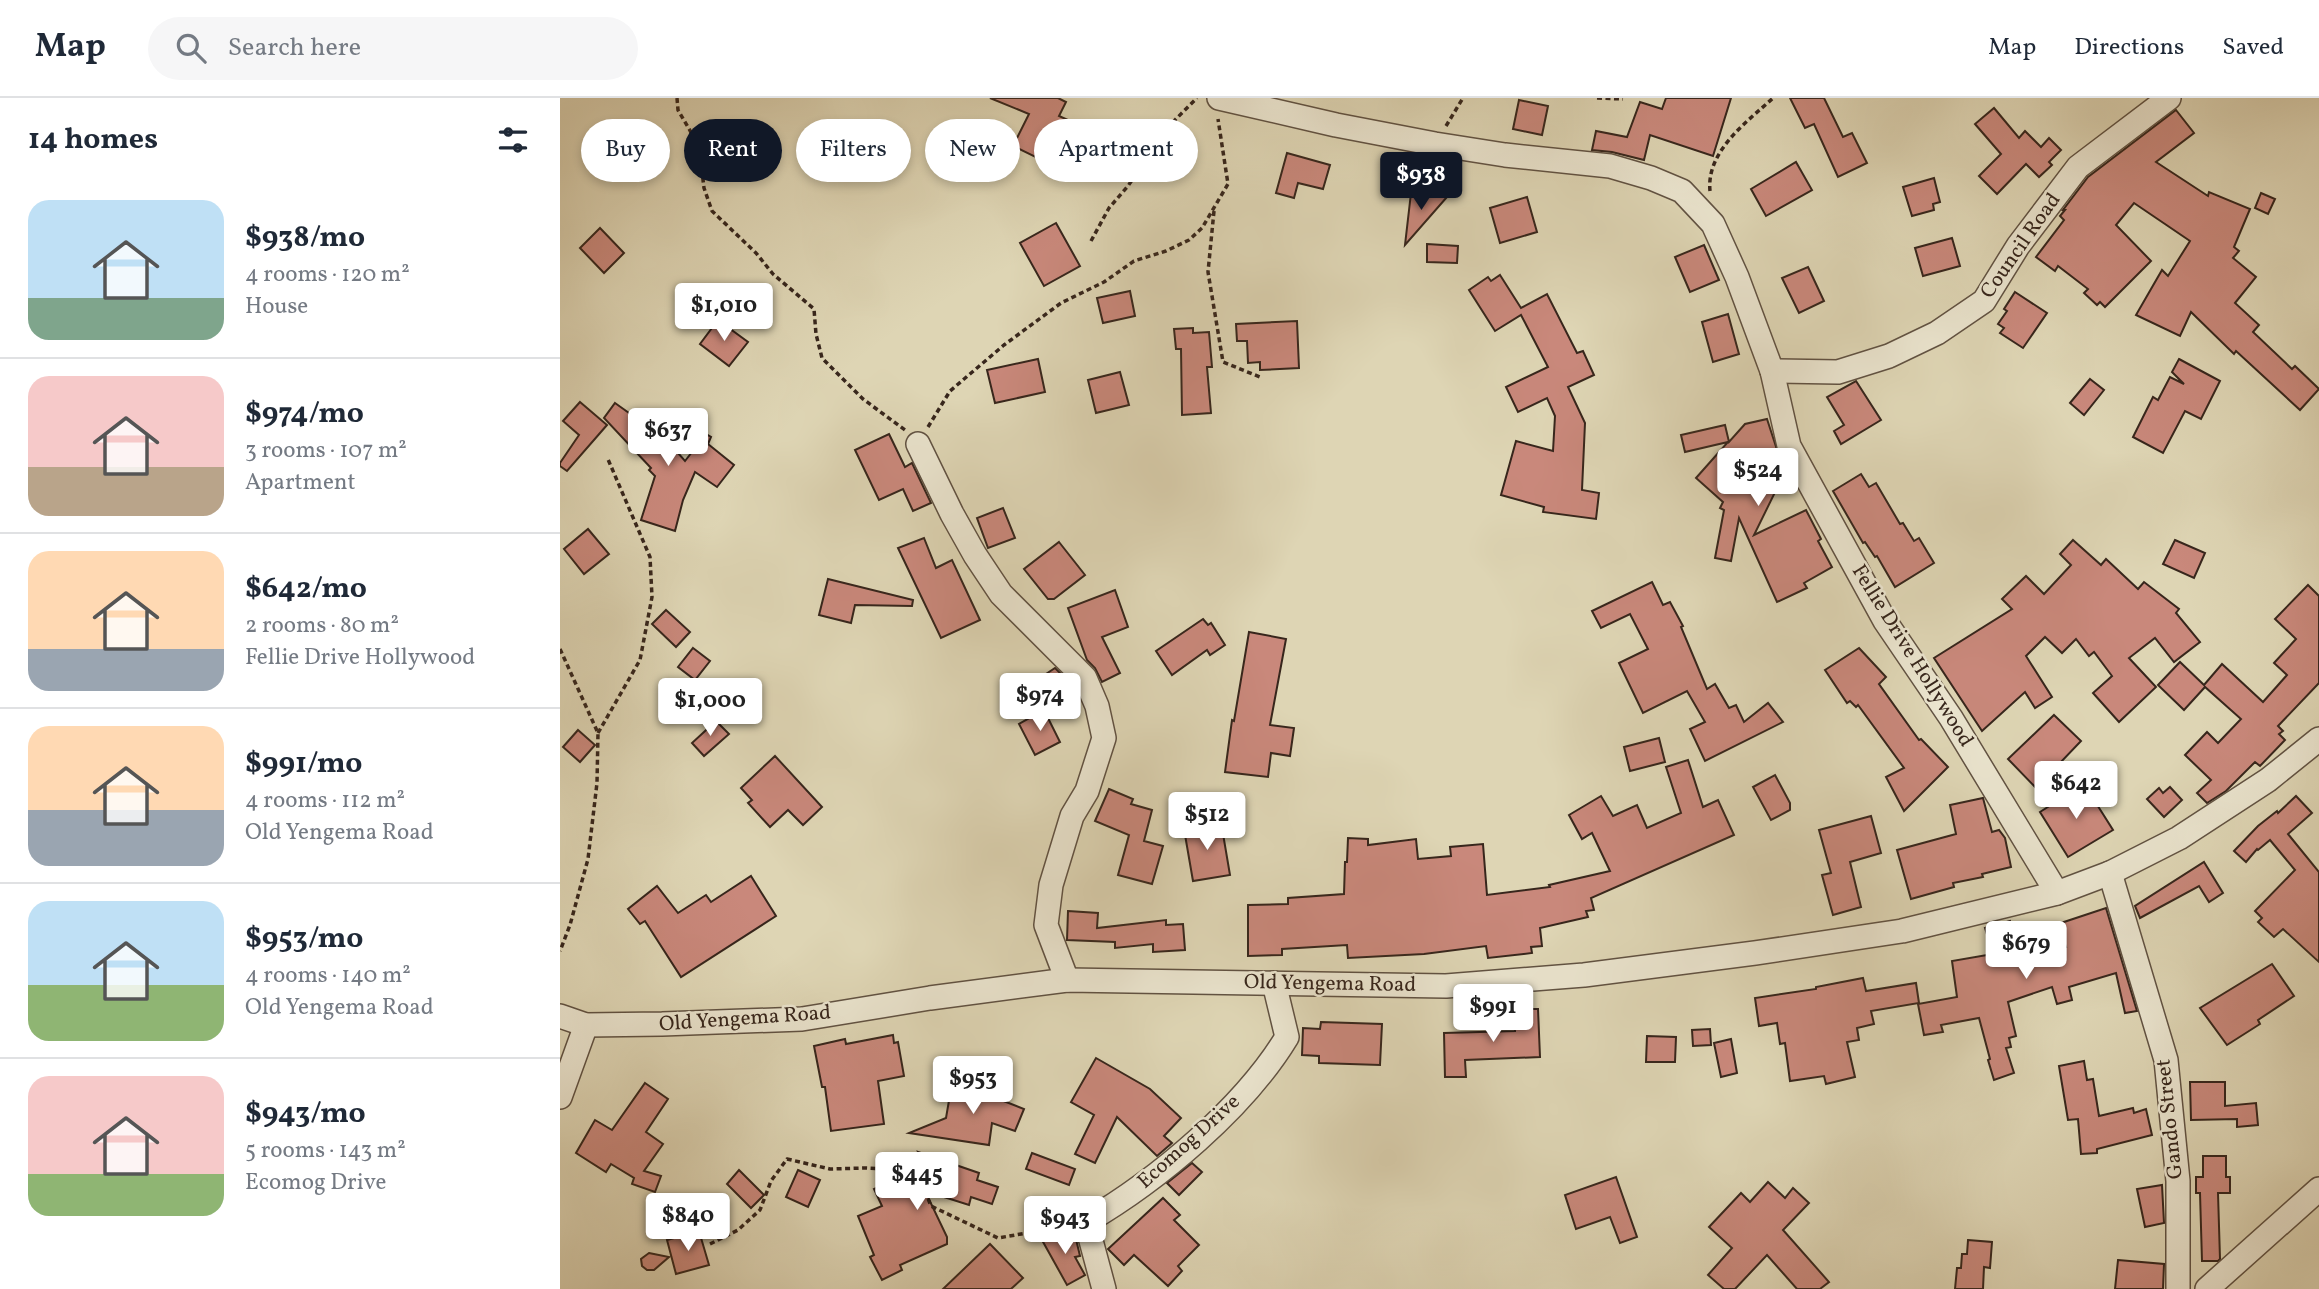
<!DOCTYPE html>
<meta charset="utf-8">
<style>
body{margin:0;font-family:Vollkorn,serif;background:#f6f6f7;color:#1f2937;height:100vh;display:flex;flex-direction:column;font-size:26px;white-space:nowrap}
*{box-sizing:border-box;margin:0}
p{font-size:23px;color:#747a83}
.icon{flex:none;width:38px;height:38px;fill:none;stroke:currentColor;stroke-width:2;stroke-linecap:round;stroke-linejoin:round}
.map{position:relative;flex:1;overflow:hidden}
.details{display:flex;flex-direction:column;background:#fff;width:560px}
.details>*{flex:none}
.banner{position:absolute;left:21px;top:21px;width:665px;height:63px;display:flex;gap:14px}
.price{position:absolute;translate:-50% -60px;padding:0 16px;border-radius:7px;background:#fff;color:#222;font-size:23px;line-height:46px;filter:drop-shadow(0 2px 4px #0008)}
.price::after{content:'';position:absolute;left:50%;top:42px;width:21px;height:16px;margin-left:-10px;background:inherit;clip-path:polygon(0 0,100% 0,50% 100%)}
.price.selected{background:#111827;color:#fff}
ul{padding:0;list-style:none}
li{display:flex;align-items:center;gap:21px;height:175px;padding:0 28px}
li+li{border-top:2px solid #e0e1e3}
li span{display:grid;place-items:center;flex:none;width:196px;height:140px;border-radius:21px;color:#555}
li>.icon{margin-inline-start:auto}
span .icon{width:84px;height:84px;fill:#fffc;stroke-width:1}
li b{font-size:30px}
h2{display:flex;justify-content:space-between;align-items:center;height:84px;padding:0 28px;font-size:30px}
.chip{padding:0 24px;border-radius:32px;background:#fff;box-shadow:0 4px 10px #0003;font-size:24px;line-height:63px}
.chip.selected{background:#111827;color:#fff}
header{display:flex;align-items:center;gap:42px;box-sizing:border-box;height:98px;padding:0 35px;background:#fff;border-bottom:2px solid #e0e1e3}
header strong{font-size:33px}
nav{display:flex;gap:38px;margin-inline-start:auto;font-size:24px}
.search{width:490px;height:63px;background:#f6f6f7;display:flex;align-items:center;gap:18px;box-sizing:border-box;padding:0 24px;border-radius:38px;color:#747a83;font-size:26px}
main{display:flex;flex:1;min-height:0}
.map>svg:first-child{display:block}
.building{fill:#c9887b;stroke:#37261c;stroke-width:2}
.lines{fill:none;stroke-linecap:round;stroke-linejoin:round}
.minor-casing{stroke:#615242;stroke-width:26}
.path{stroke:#37261c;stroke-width:3.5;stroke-dasharray:5 3.5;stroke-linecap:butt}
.minor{stroke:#eae4ce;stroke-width:23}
.labels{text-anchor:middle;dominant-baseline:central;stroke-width:5;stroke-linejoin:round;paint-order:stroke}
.street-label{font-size:21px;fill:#37261c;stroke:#eae4ce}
</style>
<header>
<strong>Map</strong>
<div class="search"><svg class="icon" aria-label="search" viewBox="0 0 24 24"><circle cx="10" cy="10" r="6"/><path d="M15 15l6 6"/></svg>Search here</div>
<nav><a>Map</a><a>Directions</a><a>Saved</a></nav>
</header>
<main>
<section class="details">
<h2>14 homes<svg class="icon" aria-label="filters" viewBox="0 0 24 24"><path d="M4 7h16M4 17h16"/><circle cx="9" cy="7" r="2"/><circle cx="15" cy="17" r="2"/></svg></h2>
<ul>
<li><span style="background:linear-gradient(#bfe0f5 70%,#7fa58c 0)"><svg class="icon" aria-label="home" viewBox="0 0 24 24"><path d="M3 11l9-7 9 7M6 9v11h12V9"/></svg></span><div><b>$938/mo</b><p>4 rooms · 120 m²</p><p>House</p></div></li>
<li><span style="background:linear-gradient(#f6c9c9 65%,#b9a48a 0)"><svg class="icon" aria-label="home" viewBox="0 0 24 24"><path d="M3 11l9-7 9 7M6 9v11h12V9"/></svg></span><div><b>$974/mo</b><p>3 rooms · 107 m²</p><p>Apartment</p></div></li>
<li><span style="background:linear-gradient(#ffd9b3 70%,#9aa5b1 0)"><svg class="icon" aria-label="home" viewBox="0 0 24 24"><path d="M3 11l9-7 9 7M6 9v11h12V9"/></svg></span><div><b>$642/mo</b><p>2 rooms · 80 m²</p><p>Fellie Drive Hollywood</p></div></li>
<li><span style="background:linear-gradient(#ffd9b3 60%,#9aa5b1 0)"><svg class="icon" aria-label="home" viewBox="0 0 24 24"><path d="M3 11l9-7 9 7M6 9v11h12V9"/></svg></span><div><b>$991/mo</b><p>4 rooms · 112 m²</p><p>Old Yengema Road</p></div></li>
<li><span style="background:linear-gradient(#bfe0f5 60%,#8fb573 0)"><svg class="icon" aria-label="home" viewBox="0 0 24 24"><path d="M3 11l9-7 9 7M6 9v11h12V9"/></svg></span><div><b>$953/mo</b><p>4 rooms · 140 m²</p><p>Old Yengema Road</p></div></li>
<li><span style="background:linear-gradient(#f6c9c9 70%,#8fb573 0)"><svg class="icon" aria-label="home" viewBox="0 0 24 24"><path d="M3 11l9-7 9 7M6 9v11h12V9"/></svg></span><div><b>$943/mo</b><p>5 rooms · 143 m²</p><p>Ecomog Drive</p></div></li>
</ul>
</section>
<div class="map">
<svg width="1759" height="1191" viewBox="0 0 1759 1191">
<rect width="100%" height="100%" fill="#ded5b4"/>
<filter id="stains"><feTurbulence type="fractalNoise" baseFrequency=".00286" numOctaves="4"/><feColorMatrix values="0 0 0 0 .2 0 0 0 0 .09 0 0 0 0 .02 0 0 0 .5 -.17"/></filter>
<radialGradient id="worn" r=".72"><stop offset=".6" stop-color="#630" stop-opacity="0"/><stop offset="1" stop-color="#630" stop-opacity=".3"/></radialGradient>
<g class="building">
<path d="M430 0H498L506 4 499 18 508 22 497 46 503 49 494 68 453 48 469 16Z"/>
<path d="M1106 0H1171L1153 58 1090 37 1084 62 1052 54 1032 52 1036 33 1067 39 1080 4 1102 11Z"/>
<path d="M1230 0H1264L1283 39 1292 35 1307 65 1278 79 1254 26 1245 30Z"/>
<path d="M959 2 988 8 982 37 953 31Z"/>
<path d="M1434 10 1459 40 1465 33 1481 49 1489 40 1501 52 1489 64 1492 67 1479 79 1466 66 1437 96 1419 78 1441 56 1415 26Z"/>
<path d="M1616 12 1634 35 1596 64 1648 98 1649 94 1690 111 1674 149 1679 153 1673 160 1696 179 1675 205 1699 227 1693 234 1732 271 1735 268 1759 291 1740 312 1676 253 1674 256 1631 214 1620 238 1576 217 1602 172 1608 178 1630 143 1574 105 1556 127 1591 163 1545 209 1540 204 1537 207 1524 195 1528 191 1498 168 1495 173 1476 159 1504 122 1500 118 1505 112H1503L1528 79Z"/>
<path d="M727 55 770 67 763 91 738 85 734 100 716 95Z"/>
<path d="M1236 64 1252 92 1206 118 1191 91Z"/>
<path d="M1374 80 1380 104 1373 106 1374 112 1352 118 1343 89Z"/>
<path d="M851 95 887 99 845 147Z"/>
<path d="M1701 95 1715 101 1708 116 1695 110Z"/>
<path d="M967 99 977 134 940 145 930 110Z"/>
<path d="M496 125 520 168 484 188 460 145Z"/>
<path d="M40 130 64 155 44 175 20 150Z"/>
<path d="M1392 140 1400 168 1363 178 1355 150Z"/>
<path d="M867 146 898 148 897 165 867 164Z"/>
<path d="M1144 147 1159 182 1130 194 1115 159Z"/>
<path d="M1248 169 1264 203 1239 215 1222 180Z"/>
<path d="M940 177 961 210 987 196 1017 255 1023 253 1034 277 1008 289 1025 325 1022 392 1039 395 1036 421 983 414 984 409 941 397 956 343 993 353 995 318 987 300 958 314 946 289 988 269 961 217 935 233 909 192 928 179 931 183Z"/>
<path d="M570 193 575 218 543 225 537 200Z"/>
<path d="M1455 194 1487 215 1463 250 1440 235 1444 230 1438 226 1447 213 1444 211Z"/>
<path d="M1168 216 1179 256 1153 264 1142 224Z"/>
<path d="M158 222 188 244 169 268 140 246Z"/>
<path d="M737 223 739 270 700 272V264L688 265 687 243H677L676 226Z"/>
<path d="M633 230V235L649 234 652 269H647L651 315 622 317 621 251H616L614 231Z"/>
<path d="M478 261 485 294 435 305 427 272Z"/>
<path d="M1619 261 1660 283 1641 321 1625 313 1603 355 1573 339 1593 299 1598 302 1610 279 1624 286 1612 274Z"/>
<path d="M560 274 569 307 536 315 528 282Z"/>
<path d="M1530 281 1544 292 1524 317 1510 305Z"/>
<path d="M1296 283 1321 322 1281 346 1274 333 1284 327 1267 299Z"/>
<path d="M20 304 47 327 7 373 0 368V365L19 337 3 323Z"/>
<path d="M55 305 76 320 107 352 111 347 125 363 146 336 151 339 148 346 174 367 157 389 135 374 123 402 115 433 81 422 95 378 89 372 91 370 44 320Z"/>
<path d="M1207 321 1219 358 1189 365 1222 380 1194 437 1246 412 1261 441 1258 443 1272 469 1244 485 1247 490 1217 504 1179 420 1171 463 1155 460 1164 412 1160 410 1163 404 1136 380 1168 344 1125 354 1121 337 1165 327 1169 344 1185 326Z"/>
<path d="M329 336 345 369 352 365 371 405 353 413 343 391 319 402 295 352Z"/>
<path d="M1301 376 1309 389 1316 385 1340 426 1343 425 1354 443 1359 440 1374 465 1335 489 1317 458 1315 459 1305 444 1303 445 1273 393Z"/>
<path d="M443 410 455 440 428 450 417 420Z"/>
<path d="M28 431 49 456 24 476 4 451Z"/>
<path d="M364 440 376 470 392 462 420 522 381 540 338 450Z"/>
<path d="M1513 442 1541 467 1546 461 1578 491 1584 484 1619 511 1616 515 1640 544 1614 564 1595 540 1569 560 1596 589 1559 624 1533 595 1552 578 1534 554 1529 558 1516 541 1502 555 1485 539 1466 558 1492 599 1475 610 1465 594 1422 633 1374 560 1452 511 1442 501 1466 478 1484 496 1511 467 1500 456Z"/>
<path d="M1615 442 1645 455 1634 480 1603 466Z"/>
<path d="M499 444 525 477 494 501H488L464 471Z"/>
<path d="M268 481 353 502 352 508 295 507 291 525 259 517Z"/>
<path d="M1092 484 1103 507 1110 504 1123 528 1121 529 1147 591 1155 586 1169 610 1176 607 1184 624 1208 605 1223 624 1145 663 1130 631 1145 624 1127 593 1083 615 1059 565 1088 551 1070 516 1041 530 1032 513Z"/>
<path d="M1748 487 1759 498V585L1718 628 1723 633 1719 636 1725 642 1700 668 1695 664 1666 693 1647 705 1637 695 1651 682 1625 657 1647 634 1658 645 1681 621 1645 589 1624 612 1598 587 1620 564 1644 587 1662 566 1703 604 1727 577 1714 565 1736 541 1715 521Z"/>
<path d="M555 492 568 529 542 539 560 575 542 584 535 570 527 562 508 510Z"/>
<path d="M106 512 130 534 116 549 92 526Z"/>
<path d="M643 521 648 527 651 525 665 547 650 557 647 552 612 577 596 553Z"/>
<path d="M689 534 726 541 710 627 734 630 730 658 711 655 708 679 665 674 672 622 674 623Z"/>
<path d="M133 550 150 563 135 582 118 569Z"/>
<path d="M1299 550 1326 579 1319 586 1359 642 1361 641 1388 669 1344 713 1326 679 1344 670 1298 607 1296 609 1290 603 1287 605 1265 572Z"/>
<path d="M495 570 513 588 518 600 500 613 477 582Z"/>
<path d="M484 612 500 644 475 657 459 626Z"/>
<path d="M1494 617 1521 643 1499 666 1502 669 1478 692 1448 661Z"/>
<path d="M156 623 169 636 144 658 132 645Z"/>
<path d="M18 632 35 647 20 664 3 649Z"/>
<path d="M1099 640 1105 664 1070 673 1064 649Z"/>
<path d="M215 658 262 709 243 727 228 712 210 729 188 705 192 702 181 690Z"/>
<path d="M1128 662 1143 709 1158 702 1174 737 1031 800 1034 812 1026 813 1028 819 980 830 982 848 971 849 972 855 928 860 926 848 864 856 788 860 787 847 722 851V857L688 858V807L728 806V800L784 796 785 764H787L788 740 808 741V747L856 741 858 761 891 758 890 749 923 746 927 797 990 789 989 787 1050 773 1032 735 1022 741 1009 717 1041 698 1053 718 1077 707 1087 730 1121 715 1106 669Z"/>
<path d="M1215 677 1230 705V712L1211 722 1193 689Z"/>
<path d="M1524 686 1553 732 1508 759 1480 714Z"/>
<path d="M1610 689 1622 702 1604 719 1587 701 1599 690 1603 695Z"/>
<path d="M549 691 573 701 571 706 592 712 584 743 603 748 592 786 558 777 569 737 535 723Z"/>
<path d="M1736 698 1752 715 1728 736 1759 774V864L1723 831 1714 839 1698 824 1702 820 1695 813 1735 772 1710 742 1698 752 1697 751 1686 764 1674 753 1698 728 1717 713 1718 715Z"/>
<path d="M1423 700 1432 734 1439 732 1445 740 1451 769 1422 776 1423 779 1393 785 1394 789 1351 801 1337 752 1396 736 1390 707Z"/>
<path d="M1311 718 1321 755 1290 764 1301 809 1273 817 1262 777 1271 775 1259 732Z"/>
<path d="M661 724 670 777 633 783 624 731Z"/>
<path d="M1644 764 1663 795 1649 804 1639 788 1580 820 1575 808Z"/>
<path d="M191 778 216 818 121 879 85 823 80 826 68 811 97 788 118 815 146 797 151 804Z"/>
<path d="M1546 810 1577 913 1565 915 1556 875 1509 889 1512 902 1497 906 1492 889 1448 904 1456 938 1449 940 1451 949 1446 950 1454 975 1434 982 1428 962 1430 961 1419 920 1381 927 1383 934 1364 937 1358 906 1397 899 1392 863 1433 856 1425 830 1450 823 1461 863 1506 849 1498 826Z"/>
<path d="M508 813 538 815 537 830 606 822V827L623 826 625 852 593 854V846L555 850V844L507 842Z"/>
<path d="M1712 866 1734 898 1698 922 1700 926 1667 947 1640 910Z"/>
<path d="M1303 880 1306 893 1356 885 1359 905 1311 913 1314 926 1297 930 1299 942 1287 944 1295 979 1266 986 1264 978 1230 983 1225 945 1220 946 1217 925 1199 928 1195 900 1256 891V889Z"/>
<path d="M954 911H978L980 959 905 962 906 979H885L884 935 955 933Z"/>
<path d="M761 924 822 926 820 967 759 965V958L742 957 743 930 760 931Z"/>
<path d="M1150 931 1151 947 1133 948 1132 932Z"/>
<path d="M333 937 334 945 338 944 344 978 318 983 324 1026 271 1033 265 989H262L254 948 285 941 286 946Z"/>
<path d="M1087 938 1116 939 1115 964H1086Z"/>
<path d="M1171 941 1177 975 1161 979 1154 945Z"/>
<path d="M536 960 590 991 621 1020 604 1038 612 1045 597 1058 557 1019 535 1065 515 1056 534 1017 511 1004Z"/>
<path d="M1524 963 1527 982 1533 981 1539 1018 1573 1010 1574 1015 1586 1011 1592 1037 1537 1051V1055L1521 1056 1518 1021 1508 1022 1499 968Z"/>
<path d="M1630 984H1665V1008L1696 1005 1698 1027 1677 1029V1021L1631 1022Z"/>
<path d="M85 985 108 1001 86 1034 103 1046 84 1073 101 1078 95 1094 72 1086 74 1080 51 1066 46 1074 16 1055 35 1022 52 1032Z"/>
<path d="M392 985 437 992 436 1000 464 1011 455 1033 432 1025 429 1047 349 1035 386 1020Z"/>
<path d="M358 1054 419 1075 417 1082 438 1089 432 1106 411 1099 409 1107 365 1093 387 1139V1146L340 1167 342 1172 322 1182 310 1159 314 1157 298 1118 322 1108 314 1091 364 1069Z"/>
<path d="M472 1055 515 1071 509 1087 466 1071Z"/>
<path d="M1643 1058H1666V1079H1670V1095H1658L1660 1161 1658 1163H1642L1640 1095H1636V1079H1643Z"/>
<path d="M632 1065 642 1074 619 1097 607 1085Z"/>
<path d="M179 1072 204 1097 191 1110 167 1086Z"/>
<path d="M238 1072 260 1082 248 1109 226 1099Z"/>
<path d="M1056 1079 1077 1139 1060 1145 1050 1119 1016 1131 1005 1097Z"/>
<path d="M1208 1084 1225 1100 1233 1090 1249 1105 1223 1132 1269 1184 1260 1191H1237L1207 1157 1175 1191H1164L1148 1177 1172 1150 1149 1129 1181 1095 1190 1104Z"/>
<path d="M1602 1087 1604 1125 1585 1129 1577 1091Z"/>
<path d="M603 1100 620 1117 614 1122 639 1147 618 1168 622 1173 608 1188 574 1157 564 1167 548 1151Z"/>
<path d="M139 1133 149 1167 116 1176 107 1142Z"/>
<path d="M514 1133 520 1158 515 1159 525 1177 507 1187 482 1142Z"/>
<path d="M1408 1142 1432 1144 1430 1170 1424 1169 1423 1191H1395L1397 1170H1401L1402 1156H1407Z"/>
<path d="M430 1146 463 1180 451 1191H383Z"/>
<path d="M89 1155 109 1159 94 1172H87L82 1168 81 1161Z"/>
<path d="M1558 1162 1604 1166 1603 1191H1555Z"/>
</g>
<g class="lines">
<defs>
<g id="minor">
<path d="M659 0 776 27 875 46 945 57 1050 68 1091 80 1122 93 1153 126 1177 179 1212 273 1229 348 1325 523 1391 620 1497 795"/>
<path d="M1212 273 1278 274 1329 258 1377 235 1424 203 1458 148 1518 69 1609 0"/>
<path d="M358 346 392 416 415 457 441 496 525 580 537 608 544 640 527 693 512 718 491 787 486 827 507 882"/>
<path d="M1550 775 1606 962 1618 1083V1191"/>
<path d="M0 918 26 927 102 926 242 921 370 900 507 882 886 888 1024 877 1195 855 1342 833 1497 795 1550 775 1619 740 1708 682 1759 641"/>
<path d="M0 999 26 927"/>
<path d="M544 1191 526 1124C598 1082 684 1010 727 939L714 885"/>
<path d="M1647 1191 1759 1091"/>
</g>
</defs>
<use href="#minor" class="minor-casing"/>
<g class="path">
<path d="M117 0 118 12 132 36 140 57 144 90 152 113 196 155 213 176 254 211 256 236 262 260 303 301 345 332"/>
<path d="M1037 0 1063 1"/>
<path d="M886 28 903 0"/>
<path d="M1150 93C1146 53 1187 24 1213 0"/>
<path d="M654 113 648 174 663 264 700 279"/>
<path d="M531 143 549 110 568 88 607 30 637 0"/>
<path d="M368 329 390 293 444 247 501 205 544 184 574 163 606 153 629 142 642 130 668 86 658 21"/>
<path d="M0 551 38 635 37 685 28 761 10 827 0 853"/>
<path d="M38 635 80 562 92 499 90 459 47 359"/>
<path d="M150 1146 178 1132 200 1112 211 1083 227 1061 270 1071 305 1070 357 1073 371 1108 438 1140 507 1128"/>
</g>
<use href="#minor" class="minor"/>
</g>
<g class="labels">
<g class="street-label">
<text transform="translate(1461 148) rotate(-55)">Council Road</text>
<text transform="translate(1352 558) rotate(58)">Fellie Drive Hollywood</text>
<text transform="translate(770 886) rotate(1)">Old Yengema Road</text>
<text transform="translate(185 921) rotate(-4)">Old Yengema Road</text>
<text transform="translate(1610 1021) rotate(-96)">Gando Street</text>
<text transform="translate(629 1044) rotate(-42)">Ecomog Drive</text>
</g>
</g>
<rect width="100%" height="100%" filter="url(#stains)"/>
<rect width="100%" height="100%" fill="url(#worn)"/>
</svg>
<b class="price selected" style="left:861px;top:114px">$938</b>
<b class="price" style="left:164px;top:245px">$1,010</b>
<b class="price" style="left:108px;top:370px">$637</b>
<b class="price" style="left:1198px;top:410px">$524</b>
<b class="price" style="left:480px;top:635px">$974</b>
<b class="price" style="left:150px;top:640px">$1,000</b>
<b class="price" style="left:1516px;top:723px">$642</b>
<b class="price" style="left:647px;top:754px">$512</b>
<b class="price" style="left:1466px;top:883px">$679</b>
<b class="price" style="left:933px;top:946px">$991</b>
<b class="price" style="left:413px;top:1018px">$953</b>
<b class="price" style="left:357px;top:1114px">$445</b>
<b class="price" style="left:128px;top:1155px">$840</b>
<b class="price" style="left:505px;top:1158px">$943</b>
<div class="banner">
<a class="chip">Buy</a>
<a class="chip selected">Rent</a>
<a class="chip">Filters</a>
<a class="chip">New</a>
<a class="chip">Apartment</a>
</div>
</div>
</main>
